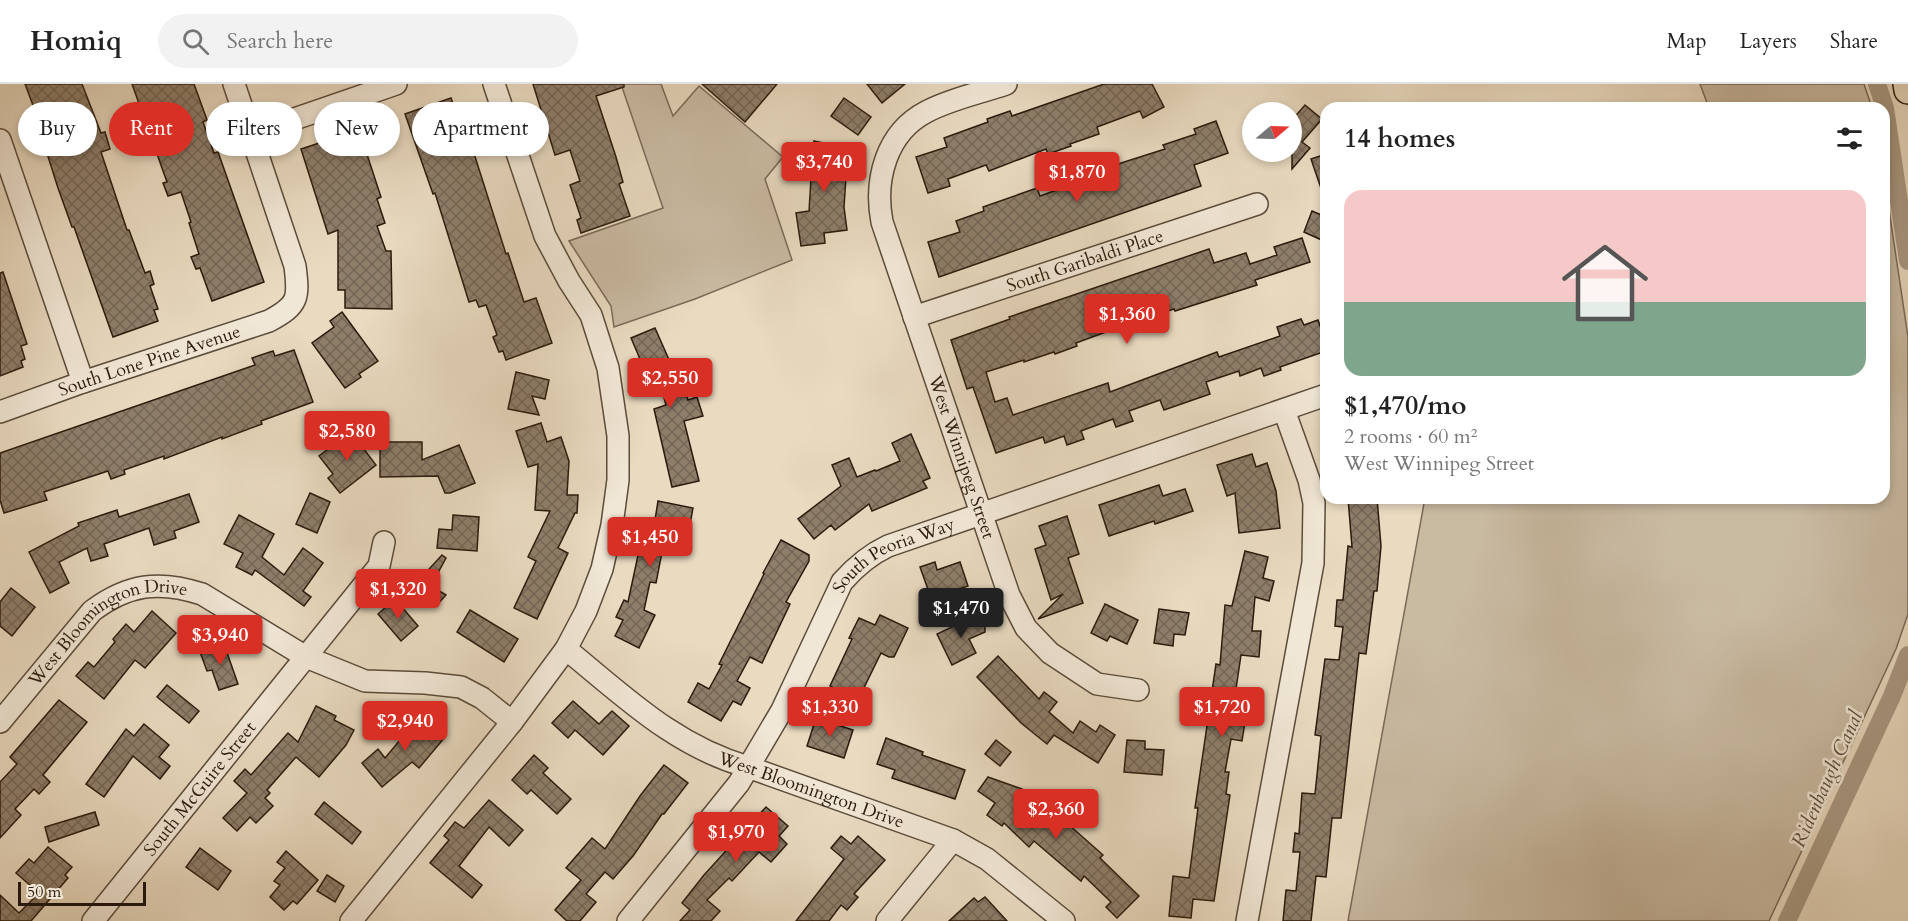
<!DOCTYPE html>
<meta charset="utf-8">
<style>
body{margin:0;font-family:Cardo,serif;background:#f2f2f2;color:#222;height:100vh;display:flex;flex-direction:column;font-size:22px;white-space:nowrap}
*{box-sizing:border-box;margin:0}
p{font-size:20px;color:#767676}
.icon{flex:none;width:33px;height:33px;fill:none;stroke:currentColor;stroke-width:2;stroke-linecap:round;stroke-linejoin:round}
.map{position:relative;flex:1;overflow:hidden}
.drawer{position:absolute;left:1320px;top:18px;width:570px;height:402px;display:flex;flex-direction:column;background:#fff;border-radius:18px;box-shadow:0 3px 9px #0003}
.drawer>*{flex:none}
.banner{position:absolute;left:18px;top:18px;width:570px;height:54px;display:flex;gap:12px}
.needle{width:39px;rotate:71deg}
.buttons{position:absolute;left:1242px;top:18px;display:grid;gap:12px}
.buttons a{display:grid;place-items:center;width:60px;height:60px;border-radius:50%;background:#fff;box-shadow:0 3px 9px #0003;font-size:30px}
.scale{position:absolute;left:18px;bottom:15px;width:128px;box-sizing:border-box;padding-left:6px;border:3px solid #2c1b0d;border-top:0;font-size:16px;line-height:21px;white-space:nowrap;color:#2c1b0d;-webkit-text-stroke:4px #f1e7d6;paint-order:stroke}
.price{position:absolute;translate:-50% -51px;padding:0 14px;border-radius:6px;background:#d93025;color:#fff;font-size:20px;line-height:39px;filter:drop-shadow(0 2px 3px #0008)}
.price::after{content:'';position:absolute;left:50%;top:36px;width:18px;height:14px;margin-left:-9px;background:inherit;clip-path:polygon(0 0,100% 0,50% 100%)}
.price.selected{background:#222;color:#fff}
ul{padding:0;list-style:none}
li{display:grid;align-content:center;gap:12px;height:318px;padding:0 24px}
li+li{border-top:2px solid #e0e0e0}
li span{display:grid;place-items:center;height:186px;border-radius:18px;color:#555}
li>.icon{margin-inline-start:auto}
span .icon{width:108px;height:108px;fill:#fffc;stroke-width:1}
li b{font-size:26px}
h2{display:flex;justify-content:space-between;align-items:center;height:72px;padding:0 24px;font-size:26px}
.pill{padding:0 21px;border-radius:27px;background:#fff;box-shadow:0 3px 9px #0003;font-size:21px;line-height:54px}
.pill.selected{background:#d93025;color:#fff}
header{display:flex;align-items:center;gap:36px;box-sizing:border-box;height:84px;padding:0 30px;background:#fff;border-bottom:2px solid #e0e0e0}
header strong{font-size:28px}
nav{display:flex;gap:33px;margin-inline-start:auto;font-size:21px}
.search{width:420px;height:54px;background:#f2f2f2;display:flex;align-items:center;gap:15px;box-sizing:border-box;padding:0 21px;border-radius:33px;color:#767676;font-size:22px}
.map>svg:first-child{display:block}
.green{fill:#c9baa2;stroke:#7a6a58;stroke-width:1.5}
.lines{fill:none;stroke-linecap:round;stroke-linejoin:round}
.canal{stroke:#a99983;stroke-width:18}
.building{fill:url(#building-cross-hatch);stroke:#2c1b0d;stroke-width:1.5}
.minor-casing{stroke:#5b4b3a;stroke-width:24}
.major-casing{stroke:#2c1b0d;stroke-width:30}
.minor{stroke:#f1e7d6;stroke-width:21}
.major{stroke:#e9dac0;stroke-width:27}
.labels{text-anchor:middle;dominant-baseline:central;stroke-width:5;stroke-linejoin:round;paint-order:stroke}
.street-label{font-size:18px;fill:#2c1b0d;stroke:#f1e7d6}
.water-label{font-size:20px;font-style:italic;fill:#5e4d3c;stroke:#f1e7d6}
</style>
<header>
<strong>Homiq</strong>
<div class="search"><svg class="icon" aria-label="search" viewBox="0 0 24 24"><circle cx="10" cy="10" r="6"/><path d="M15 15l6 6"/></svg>Search here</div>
<nav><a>Map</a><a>Layers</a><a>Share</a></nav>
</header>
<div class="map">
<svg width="1908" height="837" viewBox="0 0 1908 837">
<defs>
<pattern id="building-cross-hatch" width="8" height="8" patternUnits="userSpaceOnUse" patternTransform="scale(1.5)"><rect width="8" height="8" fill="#8e7e6a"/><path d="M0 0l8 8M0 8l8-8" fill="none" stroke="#746656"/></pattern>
</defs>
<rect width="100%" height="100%" fill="#e9dac0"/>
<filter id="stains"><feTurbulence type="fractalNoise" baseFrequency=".00333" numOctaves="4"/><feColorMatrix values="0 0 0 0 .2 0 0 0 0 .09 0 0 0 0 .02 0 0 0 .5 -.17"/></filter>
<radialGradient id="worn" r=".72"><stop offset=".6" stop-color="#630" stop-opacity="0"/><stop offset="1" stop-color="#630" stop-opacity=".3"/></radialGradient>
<g class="green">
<path d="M621 0H661L673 32 699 2 783 73 765 95 792 176 695 215 614 243 611 222 569 157 663 124Z"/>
<path d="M1700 0H1864L1872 24H1709Z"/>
<path d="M1884 92 1908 253V530L1896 565 1769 837H1348L1425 414H1884Z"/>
</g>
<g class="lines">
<g class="canal">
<path d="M1877 0 1885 24 1908 177"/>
<path d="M1787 837 1892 612 1908 571"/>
</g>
</g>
<g class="building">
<path d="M25 0H82L101 49 105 48 110 65 101 68 127 146H129L145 189 150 187 154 200 150 202 158 225 154 226 158 237 113 253 74 143H72L58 104 38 41 40 40Z"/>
<path d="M132 0H194L207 36 203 38 214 69 218 68 264 198 212 217 200 184 196 185 191 173 199 170 189 139 191 138 181 108 168 112 163 99 167 98Z"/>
<path d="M533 0H624V3L596 12 616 73 623 98 619 100 630 132 581 149 577 136 581 134 570 101 580 97 570 66 555 71Z"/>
<path d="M702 0H777L745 38Z"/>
<path d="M867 0H905L882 19Z"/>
<path d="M1104 0H1152L1164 23 1143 34 1140 27 1097 43 1099 50 1070 60 1071 62 1048 70 1046 65 989 87 986 81 948 95 950 102 928 109 916 73 947 63 944 54 988 38 987 35 1010 27 1012 32Z"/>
<path d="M451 14 468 61 471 60 506 170 508 169 524 218 536 214 552 259 506 276 503 267 499 268 493 253 497 251 486 221 479 223 476 216 469 218 435 109 433 110 405 30Z"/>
<path d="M844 14 871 33 858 51 831 32Z"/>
<path d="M1305 21 1322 35 1302 58 1310 64 1292 85V36Z"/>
<path d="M1216 37 1228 69 1194 81 1201 102 939 193 928 158 960 148 956 137 984 127 983 123 1037 104 1040 112 1076 99 1074 94 1165 65 1163 61 1196 50 1194 45Z"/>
<path d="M359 46 381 113 377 115 385 139 377 142 386 167H391L392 225 345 224V206H338V146L328 150 301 65Z"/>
<path d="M814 57 848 64 844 123 847 146 824 149 825 159 801 162 796 129 809 127 812 78 803 76 806 61 813 62Z"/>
<path d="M1326 70V112L1324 113 1311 75Z"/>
<path d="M1312 127 1326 133V158L1304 148Z"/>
<path d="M1302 154 1310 178 1255 196 1257 201 1175 227 1174 225 1137 237 1138 241 1116 248 1114 245 1076 259 1077 262 1055 270 1054 268 1024 278V276L986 288 995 318 1007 314 1013 331 1108 299 1110 308 1217 268 1219 273 1280 252 1277 243 1301 235 1304 241 1318 236 1326 259V267L1280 283 1281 286 1264 292 1261 284 1240 292 1239 287 1206 298 1210 310 1164 326 1160 316 1129 327 1133 337 1116 343 1113 335 1081 347 1084 355 1067 361 1064 352 1045 359 1043 353 996 369 973 303 967 305 951 256 1010 235 1009 233 1209 165 1214 179 1246 169 1250 180 1277 171 1274 163Z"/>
<path d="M3 188 27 260 21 262 25 275 21 277 23 283 0 292V189Z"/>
<path d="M342 228 378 277 359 290 361 293 345 304 312 259 334 243 330 237Z"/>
<path d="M655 244 682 305 685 304 688 316 697 313 703 332 684 337 699 397 672 403 654 325 666 321 658 292 649 296 631 254Z"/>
<path d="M294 266 313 318 261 337 262 340 222 355V353L164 375V372L124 386 125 390 111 395 108 387 44 408 47 416 4 429 0 416V369L255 281 252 274 273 267 275 272Z"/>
<path d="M516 288 549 296 545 315 532 312 539 331 508 325Z"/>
<path d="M541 339 547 358 561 353 569 377 567 411H578L577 429H575L558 464 568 469 537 535 514 524 536 477 528 473 550 427 535 426 538 380 528 383 516 347Z"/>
<path d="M351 348 376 381 340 409 328 394 333 390 319 372Z"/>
<path d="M911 350 930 394 923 397 927 404 872 427 869 420 835 446 831 441 814 455 798 435 841 402 832 381 849 374 857 393 875 386 876 387 900 377 892 359Z"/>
<path d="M380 358H422V376L459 361 475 399 450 409H445L438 392 380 393Z"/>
<path d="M1252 370 1256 383 1267 379 1276 407 1280 444 1239 449 1235 409 1227 412 1217 381Z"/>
<path d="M1159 401 1163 412 1185 405 1193 427 1155 440 1154 437 1109 452 1099 421Z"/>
<path d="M310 409 330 418 317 449 296 440Z"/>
<path d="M189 410 199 438 174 447 176 454 154 461 149 444 104 460 108 472 91 477 87 464 59 478 69 499 50 509 29 468 79 442 78 439 117 426 119 433Z"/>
<path d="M1348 414H1377L1381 462 1377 507H1374L1366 570 1359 569 1341 734H1332L1326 793 1316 792 1311 837H1283L1286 806 1296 807 1300 768H1293L1295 749 1299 750 1302 709 1315 710 1321 652 1315 651 1325 575 1339 576 1343 543 1335 542 1337 516H1343L1348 462 1352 463Z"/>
<path d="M658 417 693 424 688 451 677 449 675 460 664 458 656 499 650 498 644 526 655 531 639 564 615 552 623 536 616 533 624 516 628 518 646 434 655 436Z"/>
<path d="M239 431 274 450 262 473 284 491 303 464 323 479 303 507 311 513 304 522 255 486 252 491 236 483 243 469 224 460Z"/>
<path d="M453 431 479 433 477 467 437 464 439 445 452 446Z"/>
<path d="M1067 432 1079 470 1068 474 1083 519 1038 535 1063 510 1051 516 1035 465 1046 461 1039 442Z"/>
<path d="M781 456 809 471V477L786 518 790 520 762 579 750 573 737 597 750 604 741 621 733 617 721 637 688 618 698 599 709 605 722 581 719 580 764 490 763 489Z"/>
<path d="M1245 467 1268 473 1263 494 1274 497 1269 517 1255 513 1252 547H1261L1259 573 1241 571 1236 605 1250 607 1242 657 1231 655 1225 688H1229L1226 710 1230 711 1214 817 1193 815 1191 834 1169 832 1173 792 1189 794 1198 724H1195L1216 580 1220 581 1225 521 1232 522Z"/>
<path d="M442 471 446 474 431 502 446 511 436 522 403 493 408 487 420 495Z"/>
<path d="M935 478 937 486 960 478 968 502 931 514 920 483Z"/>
<path d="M11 504 35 523 12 552 0 542V518Z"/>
<path d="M395 515 418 542 401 557 378 530Z"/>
<path d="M1105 520 1138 536 1127 560 1110 552 1107 557 1091 549Z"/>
<path d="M1159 525 1189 529 1185 551 1174 550 1173 562 1154 559Z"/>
<path d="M470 526 518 555 504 578 457 548Z"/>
<path d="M152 527 176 549 145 584 135 576 104 615 76 592 88 578 94 583 115 558 113 555 126 540 134 548Z"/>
<path d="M979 530 985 542V548L969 555 976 569 952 581 937 550Z"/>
<path d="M880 531 908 544 894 573H889L881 569 858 616 830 602 852 555 849 554 859 534 875 541Z"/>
<path d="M224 560 238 600 219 606 212 586 207 587 200 568Z"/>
<path d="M998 572 1039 615 1044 608 1057 618 1049 628 1073 649 1080 637 1096 648 1100 641 1115 651 1098 679 1054 651 1047 660 1021 639 977 593Z"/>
<path d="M167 601 199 627 189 639 157 613Z"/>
<path d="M59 616 87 638 43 691 50 698 39 710 34 705 15 725 21 731 0 754V698L17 680 10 673Z"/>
<path d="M573 617 599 640 612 627 629 642 603 671 575 646 568 654 552 639Z"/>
<path d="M316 622 336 632 334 636 354 646 346 661 319 693 296 673 267 706 270 709 265 714 273 722 256 739 250 733 237 747 223 734 247 709 234 697 245 685 251 691 288 649 298 658Z"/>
<path d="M420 632 445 653 419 684 412 678 382 703 362 679 378 665 385 674Z"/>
<path d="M816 634 853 646 844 674 807 662Z"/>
<path d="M144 640 169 661 159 673 170 682 160 695 133 672 104 713 86 700 126 645 134 652Z"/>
<path d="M886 654 923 668 922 671 965 686 955 715 892 694 895 686 877 680Z"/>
<path d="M996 656 1011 668 1000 682 985 670Z"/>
<path d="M1127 656 1145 657V665L1164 666 1162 691 1124 688Z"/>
<path d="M534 671 548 684 543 689 571 715 557 730 531 706 527 710 512 696Z"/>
<path d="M664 681 688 699 664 730H662L633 772 613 795 605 788 586 810 596 818 580 837H567L555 826 581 796 566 784 592 754 605 765 640 712Z"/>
<path d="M988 693 1022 705 1041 718 1042 717 1103 771 1100 774 1139 812 1117 834 1106 823 1111 818 1084 792 1081 797 1034 757 1029 763 1004 739 1002 742 987 731 995 719 978 707Z"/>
<path d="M489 716 523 746 509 762 489 743 459 782 482 801 472 814 430 779 449 756 444 752 455 738 464 744Z"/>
<path d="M324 718 361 748 352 760 315 730Z"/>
<path d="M766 723 788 742 779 752 787 760 771 778 759 768 732 797 729 794 707 816 720 827 711 837H680L690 826 682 819 704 791Z"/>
<path d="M95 728 99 741 49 758 45 743Z"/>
<path d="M841 752 851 760 858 752 885 776 854 810 858 813 847 826 841 821 829 837H796L844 775 831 764Z"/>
<path d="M48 763 72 783 65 791 68 794 31 837H0V811L19 829 39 809 16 789 29 775 34 779Z"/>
<path d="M200 764 231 787 218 806 186 783Z"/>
<path d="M286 767 318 796 297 820 293 817 284 826 270 813 280 801 274 797 285 784 277 778Z"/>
<path d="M327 791 344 802 335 818 317 807Z"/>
<path d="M985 813 1007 837H949L974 814 978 818Z"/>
</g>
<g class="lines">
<defs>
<g id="minor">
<path id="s1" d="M1006 0C980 9 950 15 926 28 886 49 874 96 882 138L1009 511 1026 544 1050 569 1097 600 1138 606"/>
<path d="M251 50 396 0"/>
<path d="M0 56 83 298"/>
<path id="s2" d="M914 233 1257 120"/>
<path id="s3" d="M0 328 83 298 269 237C299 221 299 214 295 182L234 0"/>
<path id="s4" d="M566 565C624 612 674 662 748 683L953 756 987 775 1064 837"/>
<path id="s5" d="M0 638 92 527C128 500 159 496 202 510L306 573 365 597 425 599 461 603 482 614 512 638"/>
<path id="s6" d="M93 837 379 482 384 458"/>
<path d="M351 837 512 638 566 565 586 527 602 485 612 441 618 396V352L608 284 591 231 569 197 545 152 494 0"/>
<path id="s7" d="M628 837 739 699 782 626 842 498C856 482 869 471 888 462L1326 311"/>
<path d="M887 837 953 756"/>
<path d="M1247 837 1313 479 1314 419 1309 396 1284 326"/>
</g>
<path id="major" d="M1907 0 1908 6"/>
</defs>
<use href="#minor" class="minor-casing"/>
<use href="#major" class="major-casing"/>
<use href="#minor" class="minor"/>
<use href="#major" class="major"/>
</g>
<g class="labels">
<g class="street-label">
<text stroke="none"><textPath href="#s2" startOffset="180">South Garibaldi Place</textPath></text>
<text stroke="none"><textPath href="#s3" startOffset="158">South Lone Pine Avenue</textPath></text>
<text stroke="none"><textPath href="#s1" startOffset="460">West Winnipeg Street</textPath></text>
<text stroke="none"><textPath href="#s7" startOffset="462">South Peoria Way</textPath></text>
<text stroke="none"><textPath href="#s5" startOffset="148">West Bloomington Drive</textPath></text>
<text stroke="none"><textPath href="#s6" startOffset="170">South McGuire Street</textPath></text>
<text stroke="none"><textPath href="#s4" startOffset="286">West Bloomington Drive</textPath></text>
</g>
<g class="water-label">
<text transform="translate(1827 695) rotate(-66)">Ridenbaugh Canal</text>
</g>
</g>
<rect width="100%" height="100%" filter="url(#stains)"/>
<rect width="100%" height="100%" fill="url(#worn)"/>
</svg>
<div class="buttons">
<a><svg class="needle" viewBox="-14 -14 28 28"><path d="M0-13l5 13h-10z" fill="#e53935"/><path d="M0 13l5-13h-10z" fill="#767676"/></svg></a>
</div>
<div class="scale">50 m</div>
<b class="price" style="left:824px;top:109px">$3,740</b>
<b class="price" style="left:1077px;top:119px">$1,870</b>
<b class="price" style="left:1127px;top:261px">$1,360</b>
<b class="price" style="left:670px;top:325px">$2,550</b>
<b class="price" style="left:347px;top:378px">$2,580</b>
<b class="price" style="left:650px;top:484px">$1,450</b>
<b class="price" style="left:398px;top:536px">$1,320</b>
<b class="price selected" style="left:961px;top:555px">$1,470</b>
<b class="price" style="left:220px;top:582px">$3,940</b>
<b class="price" style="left:830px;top:654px">$1,330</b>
<b class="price" style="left:1222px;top:654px">$1,720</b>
<b class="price" style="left:405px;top:668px">$2,940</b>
<b class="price" style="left:1056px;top:756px">$2,360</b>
<b class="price" style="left:736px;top:779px">$1,970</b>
<div class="banner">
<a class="pill">Buy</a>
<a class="pill selected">Rent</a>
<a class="pill">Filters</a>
<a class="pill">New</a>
<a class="pill">Apartment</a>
</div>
<section class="drawer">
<h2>14 homes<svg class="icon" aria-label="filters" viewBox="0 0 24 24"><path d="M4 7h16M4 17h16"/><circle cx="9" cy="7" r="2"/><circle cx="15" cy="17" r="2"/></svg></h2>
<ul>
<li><span style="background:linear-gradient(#f6c9c9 60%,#7fa58c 0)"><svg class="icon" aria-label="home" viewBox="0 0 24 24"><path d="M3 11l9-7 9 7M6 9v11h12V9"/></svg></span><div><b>$1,470/mo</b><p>2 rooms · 60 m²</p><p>West Winnipeg Street</p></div></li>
</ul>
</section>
</div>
